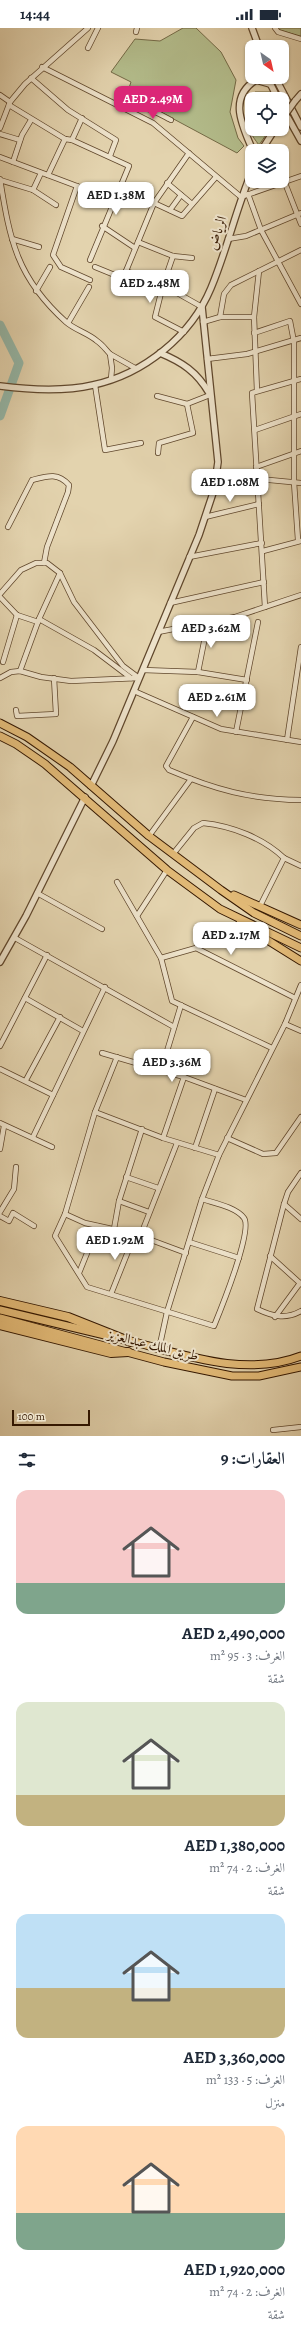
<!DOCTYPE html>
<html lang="ar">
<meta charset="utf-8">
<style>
body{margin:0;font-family:Alegreya,Amiri,serif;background:#f2f2f3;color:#1f2937;direction:rtl;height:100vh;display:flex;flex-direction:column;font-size:15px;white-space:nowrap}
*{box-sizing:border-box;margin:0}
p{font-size:13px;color:#747a83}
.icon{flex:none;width:22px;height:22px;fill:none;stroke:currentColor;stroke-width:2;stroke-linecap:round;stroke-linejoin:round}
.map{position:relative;height:1408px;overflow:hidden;direction:ltr}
.drawer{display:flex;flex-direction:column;background:#fff;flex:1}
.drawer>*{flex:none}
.needle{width:26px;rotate:146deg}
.controls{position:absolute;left:245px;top:12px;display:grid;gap:8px}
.controls a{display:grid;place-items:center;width:44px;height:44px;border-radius:8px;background:#fff;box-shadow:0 1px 3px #0004;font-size:20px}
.scale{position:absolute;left:12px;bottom:10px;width:78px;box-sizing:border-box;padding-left:4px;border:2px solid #351801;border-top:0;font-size:11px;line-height:14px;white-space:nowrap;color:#351801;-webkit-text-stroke:3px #ede2ca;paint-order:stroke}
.price{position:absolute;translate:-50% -34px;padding:0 9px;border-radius:8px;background:#fff;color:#222;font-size:13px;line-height:26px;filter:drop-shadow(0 1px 2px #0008)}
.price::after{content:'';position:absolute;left:50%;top:24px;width:12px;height:9px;margin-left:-6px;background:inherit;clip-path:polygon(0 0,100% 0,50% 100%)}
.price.active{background:#db2777;color:#fff}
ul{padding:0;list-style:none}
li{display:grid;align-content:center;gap:8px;height:212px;padding:0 16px}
li span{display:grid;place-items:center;height:124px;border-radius:12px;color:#555}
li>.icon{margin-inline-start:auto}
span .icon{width:72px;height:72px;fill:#fffc;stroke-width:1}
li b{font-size:17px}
h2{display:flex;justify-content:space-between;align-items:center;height:48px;padding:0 16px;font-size:17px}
.status{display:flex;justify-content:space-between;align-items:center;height:28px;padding:0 20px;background:#fff;direction:ltr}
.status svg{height:11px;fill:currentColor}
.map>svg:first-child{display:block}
.green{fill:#b3bc8b;stroke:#746a46}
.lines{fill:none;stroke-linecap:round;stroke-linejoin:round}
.river{stroke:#95b8a9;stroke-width:9}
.minor-casing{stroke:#60472c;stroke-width:6}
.tertiary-casing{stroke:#60472c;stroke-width:8}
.primary-casing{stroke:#351801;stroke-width:9}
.trunk-casing{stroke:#351801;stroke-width:9}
.motorway-casing{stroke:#351801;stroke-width:10}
.minor{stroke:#ede2ca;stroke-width:4.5}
.tertiary{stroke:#ede2ca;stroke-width:5.5}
.primary{stroke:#e2ba77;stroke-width:7}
.trunk{stroke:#e2ba77;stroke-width:7}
.motorway{stroke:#e2ba77;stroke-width:8}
.tertiary-bridge-casing{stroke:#60472c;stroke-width:8;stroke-linecap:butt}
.tertiary-bridge{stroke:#ede2ca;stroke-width:5.5}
.labels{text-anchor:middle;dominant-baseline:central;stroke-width:4;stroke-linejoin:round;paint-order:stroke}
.street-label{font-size:14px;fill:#351801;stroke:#ede2ca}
</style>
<div class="status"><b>14:44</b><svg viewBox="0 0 49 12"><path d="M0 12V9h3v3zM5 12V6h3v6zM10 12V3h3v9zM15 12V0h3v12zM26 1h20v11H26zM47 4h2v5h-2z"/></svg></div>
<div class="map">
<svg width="301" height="1408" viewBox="0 0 301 1408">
<rect width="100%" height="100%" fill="#e3d3ae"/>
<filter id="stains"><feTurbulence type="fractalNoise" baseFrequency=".005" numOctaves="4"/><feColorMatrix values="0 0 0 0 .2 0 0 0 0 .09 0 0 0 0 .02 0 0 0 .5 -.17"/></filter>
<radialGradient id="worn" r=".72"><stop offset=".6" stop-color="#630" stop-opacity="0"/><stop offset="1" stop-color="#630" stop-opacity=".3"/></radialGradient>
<g class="green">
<path d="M183 0H196L221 24 236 52 230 84 238 110 244 118 237 125 127 66 131 54 111 44 135 11 160 13Z"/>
<path d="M278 0H301V9L278 1Z"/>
<path d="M255 64H270L274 71H252V101H270L259 117C245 99 239 83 255 64Z"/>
</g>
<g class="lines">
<path class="river" d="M0 297 19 335 0 388"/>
<defs>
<g id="minor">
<path d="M275 0 278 4 301 11"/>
<path d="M136 4 137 0"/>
<path d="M88 20 98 0"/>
<path d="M42 39 153 95 241 169 301 148"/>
<path d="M31 50 68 82 116 112 110 128"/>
<path d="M0 67 10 74"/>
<path d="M9 77 65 111 72 112 129 138 90 232"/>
<path d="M133 83C143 74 160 87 171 92"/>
<path d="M0 100 10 74 25 56 88 0"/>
<path d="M0 106 20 112"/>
<path d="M72 112 82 90"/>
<path d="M0 129 114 172"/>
<path d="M13 134 22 107 31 92"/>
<path d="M48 147 65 111"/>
<path d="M0 151C10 213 17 250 66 294 75 302 88 305 97 313 102 316 106 322 110 326"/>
<path d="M0 152 33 162 56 177"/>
<path d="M167 155 192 176"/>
<path d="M285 155 301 196"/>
<path d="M77 158 53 227 61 239 90 252"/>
<path d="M33 162 41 145"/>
<path d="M119 163 154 175 189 125"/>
<path d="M248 166 261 202 301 276"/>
<path d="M170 182 181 167"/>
<path d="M102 198 135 220"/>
<path d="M12 211 39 219"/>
<path d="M228 211 246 208 301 185"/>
<path d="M138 214 173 228 192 230"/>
<path d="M173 228 163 257 155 289 184 304"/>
<path d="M95 239 122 250 126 243 163 257 202 279"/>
<path d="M126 243 154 175 182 188 216 149"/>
<path d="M36 263 50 239"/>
<path d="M220 289 224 266 231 257 301 222"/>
<path d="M203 294 220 289H254"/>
<path d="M68 295 89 259"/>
<path d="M254 305 290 293 294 314V454L298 512"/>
<path d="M207 331 247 326 301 310"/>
<path d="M111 351 112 340 110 326 135 340"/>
<path d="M95 357 105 422 141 415"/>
<path d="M257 363 254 289 259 243"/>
<path d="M157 368 187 376 210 367"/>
<path d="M255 402 301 386"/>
<path d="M158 425 159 415 193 405 187 376"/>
<path d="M256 439 301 423"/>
<path d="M215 454 250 450 301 455"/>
<path d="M205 489 259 476"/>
<path d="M8 499 32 452C47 448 58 444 69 457L68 464 47 519 44 535"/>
<path d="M263 523 301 513"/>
<path d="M189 529 262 515"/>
<path d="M0 566 21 542 36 535H47L60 545 74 574 123 638 139 650"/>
<path d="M0 569 17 587 38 594"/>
<path d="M170 575 264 554"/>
<path d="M265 579 252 365 301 351"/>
<path d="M39 591 94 622 131 650"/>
<path d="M158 604 235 589 301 567"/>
<path d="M3 634 17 587"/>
<path d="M143 642 198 644 247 652"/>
<path d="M20 643 39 591 60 545"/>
<path d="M198 644 208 594"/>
<path d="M0 650 11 644 20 643 41 649 71 653 139 650"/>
<path d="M134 663 221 701 301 714"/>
<path d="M16 682 17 688 56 686 54 650"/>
<path d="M193 689 166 738 169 742C216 762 249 771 301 772"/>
<path d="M236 704 258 594"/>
<path d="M287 712 301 619"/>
<path d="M149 808 191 751"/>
<path d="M173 826 194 800 203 795C232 798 263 810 284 830L260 878"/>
<path d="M284 830 301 838"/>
<path d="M117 854 161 930 172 973 272 1020"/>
<path d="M37 865 102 901"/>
<path d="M137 888 167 842"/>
<path d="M15 910 174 999"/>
<path d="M161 930 196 920 295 970"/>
<path d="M25 970 83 1003"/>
<path d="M285 996 301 1003"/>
<path d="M0 1018 47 927"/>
<path d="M102 1025 184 1049 246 1072"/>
<path d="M117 1029 95 1084 65 1186 55 1208 87 1259 214 1298C221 1281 253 1202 244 1190 236 1179 214 1175 202 1171"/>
<path d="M0 1041 53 1067"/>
<path d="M161 1043 181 977"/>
<path d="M26 1052 60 989"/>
<path d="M95 1084 163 1110 219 1127"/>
<path d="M0 1095 52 1119"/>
<path d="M33 1109 105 959"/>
<path d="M163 1110 184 1049"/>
<path d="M227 1110 263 1126 276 1125 301 1089"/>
<path d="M195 1120 215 1061"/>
<path d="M0 1121 4 1098"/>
<path d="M301 1145 288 1164 284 1176 257 1281C272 1288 285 1292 301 1283"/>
<path d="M126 1149 158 1160"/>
<path d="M119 1173 149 1184"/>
<path d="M284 1176 301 1191"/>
<path d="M0 1184 14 1161 16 1139"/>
<path d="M65 1186 85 1195 135 1206 186 1225"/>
<path d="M0 1188 9 1193 13 1185 34 1198"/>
<path d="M114 1201 119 1173 142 1101"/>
<path d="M140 1209 177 1115"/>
<path d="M189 1214 239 1230"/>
<path d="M270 1228 301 1256"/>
<path d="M79 1245 98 1198"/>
<path d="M111 1266 135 1206"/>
<path d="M275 1289 300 1255"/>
<path d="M159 1321 167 1284 202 1171 219 1127 285 996 301 957"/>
<path d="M273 1402 301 1399"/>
</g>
<g id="tertiary">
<path d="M252 0 259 19"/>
<path d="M267 49 278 71"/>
<path d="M275 49 301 99"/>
<path d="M295 73 301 66"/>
<path d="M282 79 301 113"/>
<path d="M253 123C243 99 227 70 256 52L270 56"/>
<path d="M261 123 275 101"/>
<path d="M160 325C182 334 197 344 209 365"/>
<path d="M0 358C31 362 63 364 93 357 144 346 191 308 211 260 227 222 236 181 252 143"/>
<path d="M91 758 113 713 199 507 214 462 218 434 202 279"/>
<path d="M0 934 26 888 85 769"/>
</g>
<g id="primary">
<path d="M0 695 27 709 70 739 149 808 221 862 254 885 301 908"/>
<path d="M0 708 16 716 45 736 167 842 220 881 301 920"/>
<path d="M234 867 301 897"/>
<path d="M240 895 301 933"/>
</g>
<g id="trunk">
<path d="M0 1282 109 1308"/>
<path d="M0 1290 164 1334 232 1348H259L301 1339"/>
<path d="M127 1312C182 1326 245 1350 301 1328"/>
</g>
<g id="motorway">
<path d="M0 1273 68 1289 131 1314"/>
<path d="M0 1297 111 1325 128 1324"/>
</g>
</defs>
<use href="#minor" class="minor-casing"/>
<use href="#tertiary" class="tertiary-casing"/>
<use href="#primary" class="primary-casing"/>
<use href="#trunk" class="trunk-casing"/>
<use href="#motorway" class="motorway-casing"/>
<use href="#minor" class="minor"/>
<use href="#tertiary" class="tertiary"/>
<use href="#primary" class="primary"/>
<use href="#trunk" class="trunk"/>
<use href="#motorway" class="motorway"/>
<defs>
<path id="tertiary-bridge" d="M282 91 295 73"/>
</defs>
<use href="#tertiary-bridge" class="tertiary-bridge-casing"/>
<use href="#tertiary-bridge" class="tertiary-bridge"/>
</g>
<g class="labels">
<g class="street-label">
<text transform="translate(217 205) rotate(-72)">الرياض</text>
<text transform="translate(153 1317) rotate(14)">طريق الملك عبدالعزيز</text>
</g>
</g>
<rect width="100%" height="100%" filter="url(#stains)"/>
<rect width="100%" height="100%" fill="url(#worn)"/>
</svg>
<div class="controls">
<a><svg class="needle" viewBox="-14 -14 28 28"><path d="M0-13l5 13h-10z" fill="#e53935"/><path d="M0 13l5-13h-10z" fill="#747a83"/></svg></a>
<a><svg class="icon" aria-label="locate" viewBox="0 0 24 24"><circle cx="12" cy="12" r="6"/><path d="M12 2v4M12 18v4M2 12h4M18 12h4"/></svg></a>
<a><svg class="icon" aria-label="layers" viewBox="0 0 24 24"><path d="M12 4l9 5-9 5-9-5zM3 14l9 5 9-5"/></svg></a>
</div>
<div class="scale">100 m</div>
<b class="price active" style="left:153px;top:92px">AED 2.49M</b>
<b class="price" style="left:116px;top:188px">AED 1.38M</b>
<b class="price" style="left:150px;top:276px">AED 2.48M</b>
<b class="price" style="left:230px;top:475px">AED 1.08M</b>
<b class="price" style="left:211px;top:621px">AED 3.62M</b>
<b class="price" style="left:217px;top:690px">AED 2.61M</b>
<b class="price" style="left:231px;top:928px">AED 2.17M</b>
<b class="price" style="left:172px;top:1055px">AED 3.36M</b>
<b class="price" style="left:115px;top:1233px">AED 1.92M</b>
</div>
<section class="drawer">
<h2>العقارات: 9<svg class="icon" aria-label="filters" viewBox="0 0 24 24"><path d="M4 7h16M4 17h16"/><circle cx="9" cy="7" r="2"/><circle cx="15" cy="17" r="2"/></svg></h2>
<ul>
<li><span style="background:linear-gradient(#f6c9c9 75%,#7fa58c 0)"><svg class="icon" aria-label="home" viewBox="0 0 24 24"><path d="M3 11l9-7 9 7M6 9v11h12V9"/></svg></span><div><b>AED 2,490,000</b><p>الغرف: 3 · 95 m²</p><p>شقة</p></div></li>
<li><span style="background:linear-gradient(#dfe7d0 75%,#c2b280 0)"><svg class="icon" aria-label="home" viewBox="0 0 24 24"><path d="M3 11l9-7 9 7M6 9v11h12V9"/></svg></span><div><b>AED 1,380,000</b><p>الغرف: 2 · 74 m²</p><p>شقة</p></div></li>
<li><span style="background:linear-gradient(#bfe0f5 60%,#c2b280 0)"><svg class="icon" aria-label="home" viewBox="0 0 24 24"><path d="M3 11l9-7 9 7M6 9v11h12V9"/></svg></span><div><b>AED 3,360,000</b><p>الغرف: 5 · 133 m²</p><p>منزل</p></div></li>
<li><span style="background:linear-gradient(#ffd9b3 70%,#7fa58c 0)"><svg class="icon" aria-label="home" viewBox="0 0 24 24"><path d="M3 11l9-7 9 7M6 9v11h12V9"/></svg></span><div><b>AED 1,920,000</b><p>الغرف: 2 · 74 m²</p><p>شقة</p></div></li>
</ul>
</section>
